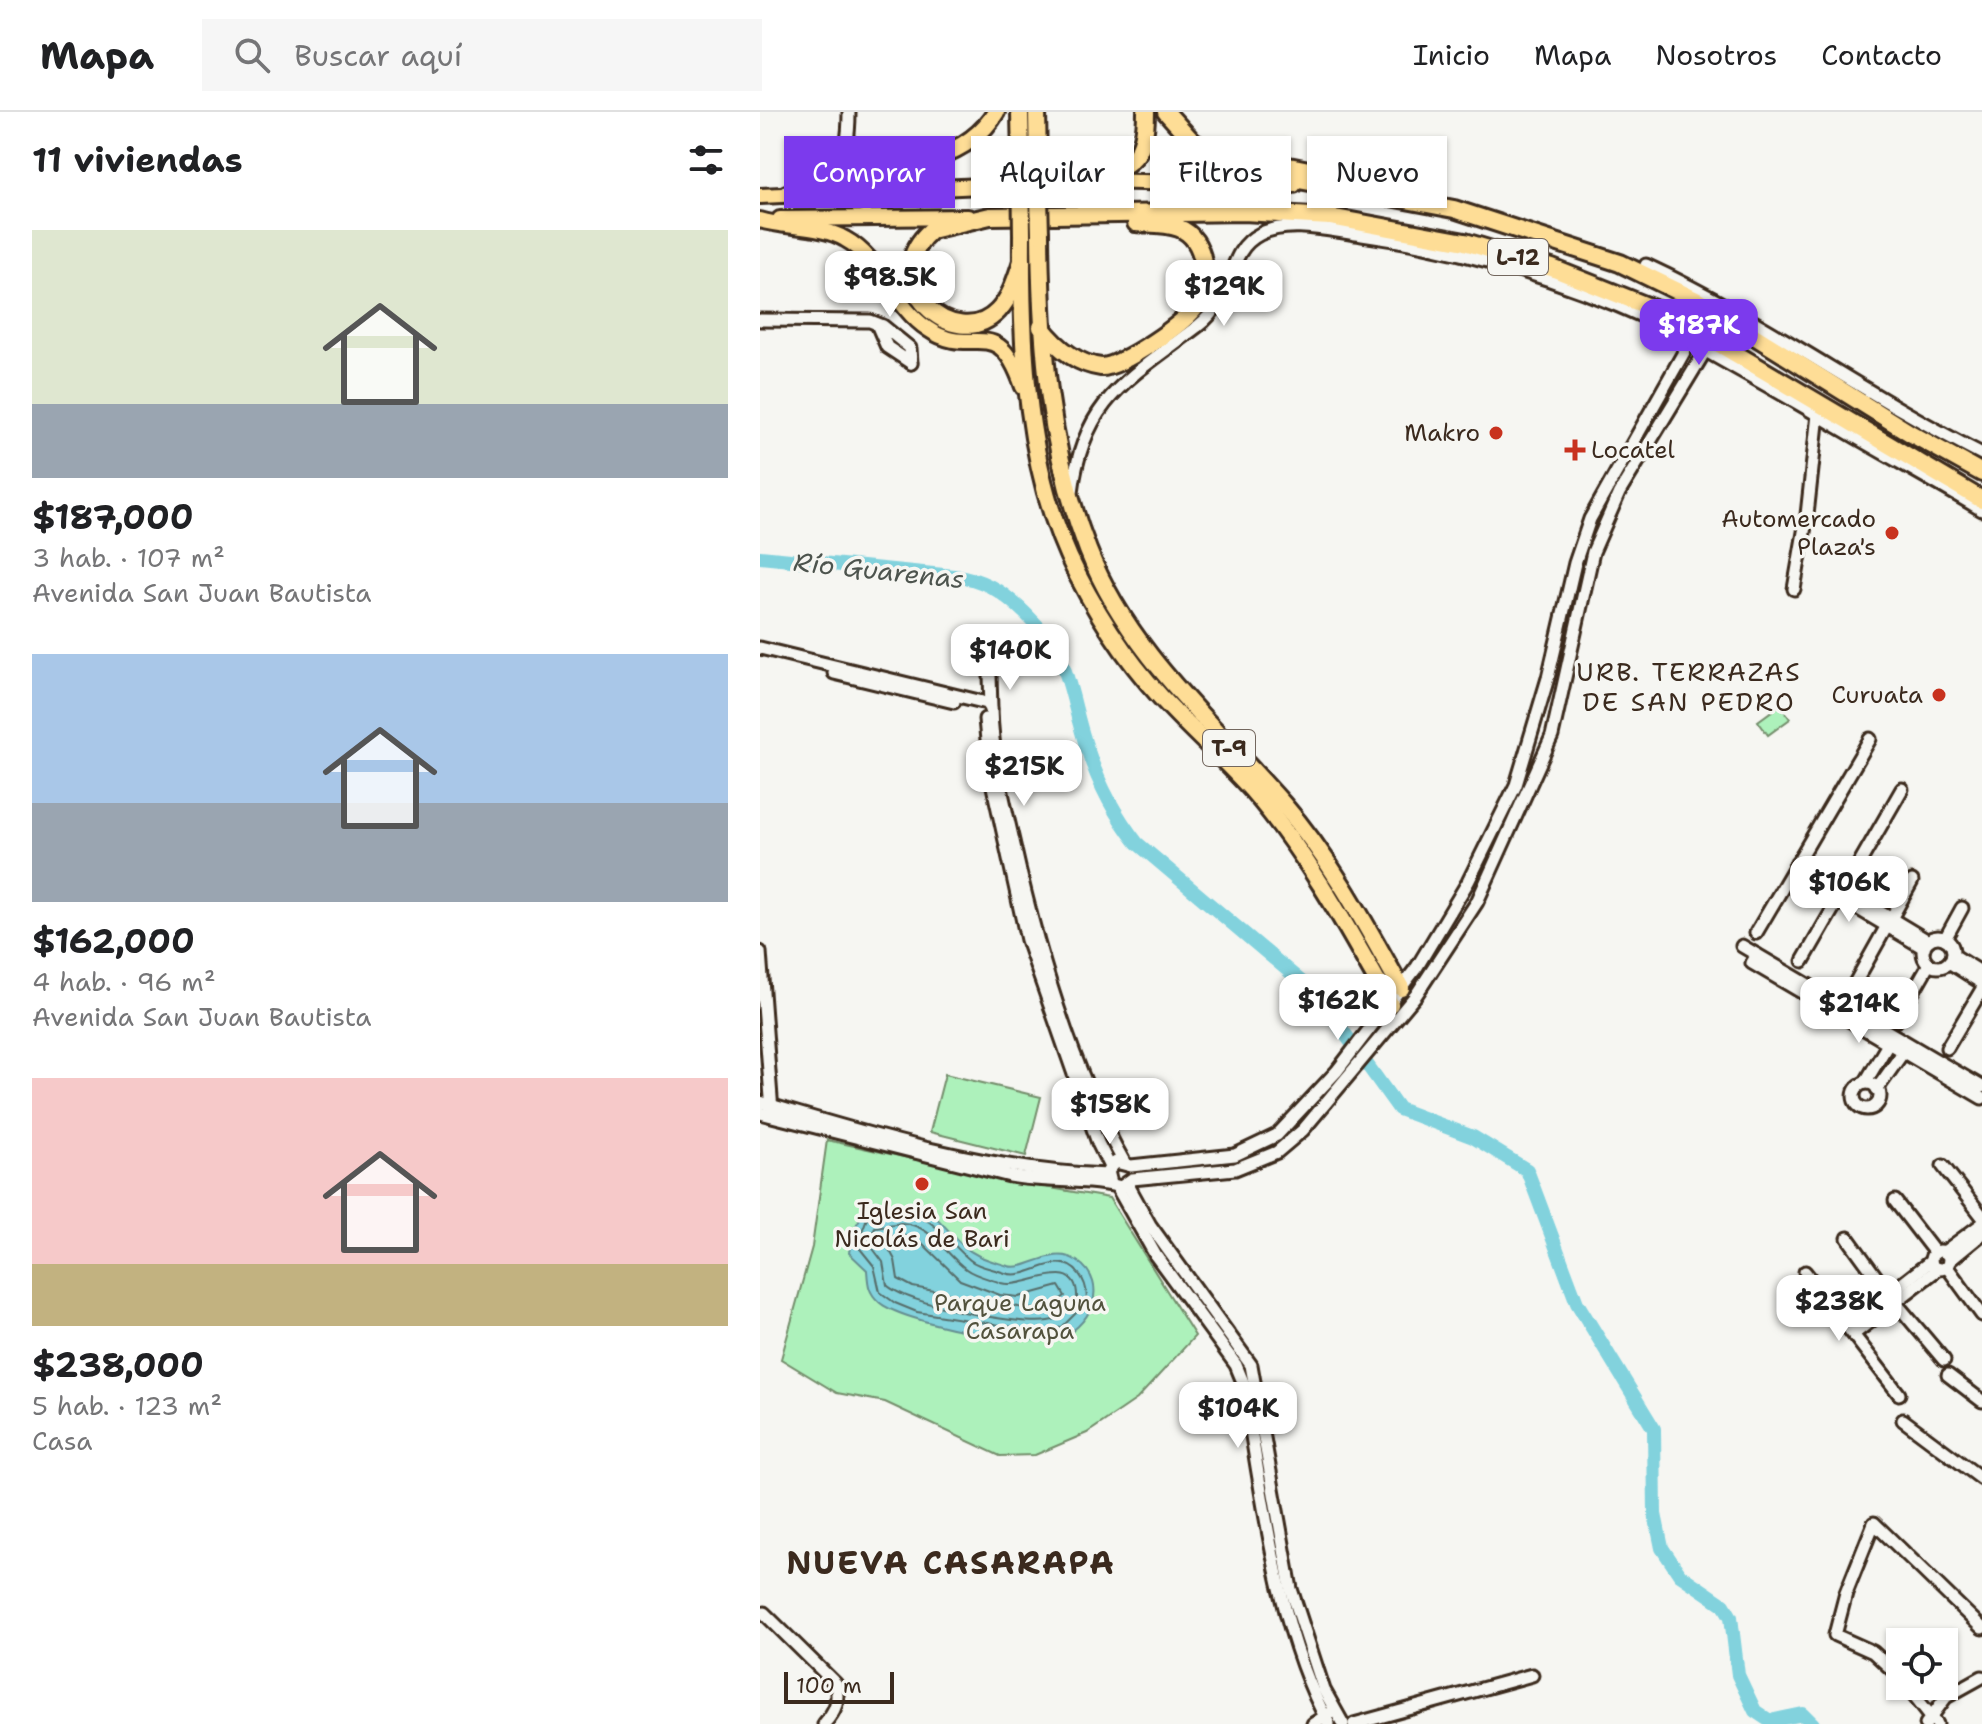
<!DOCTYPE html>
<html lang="es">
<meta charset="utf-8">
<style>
body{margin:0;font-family:"Shantell Sans",sans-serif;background:#f6f6f6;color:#202124;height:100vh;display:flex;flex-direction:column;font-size:30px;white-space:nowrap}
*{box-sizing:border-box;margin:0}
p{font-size:26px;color:#757577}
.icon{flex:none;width:44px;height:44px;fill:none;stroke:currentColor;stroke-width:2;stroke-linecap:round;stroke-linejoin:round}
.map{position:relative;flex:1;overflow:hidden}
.drawer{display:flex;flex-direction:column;background:#fff;width:760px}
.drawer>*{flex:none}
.top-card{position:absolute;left:24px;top:24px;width:760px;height:72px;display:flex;gap:16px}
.controls{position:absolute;left:1126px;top:1516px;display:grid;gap:16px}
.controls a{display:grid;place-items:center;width:72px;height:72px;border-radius:0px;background:#fff;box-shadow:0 2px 6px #0004;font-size:40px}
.scale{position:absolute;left:24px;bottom:20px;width:110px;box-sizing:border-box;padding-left:8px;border:4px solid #3b2a1e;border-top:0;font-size:22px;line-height:28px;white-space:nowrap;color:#3b2a1e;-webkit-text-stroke:6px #f6f6f2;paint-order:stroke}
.price{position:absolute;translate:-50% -68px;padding:0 18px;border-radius:16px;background:#fff;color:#222;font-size:26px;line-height:52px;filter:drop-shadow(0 2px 4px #0008)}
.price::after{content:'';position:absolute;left:50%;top:48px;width:24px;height:18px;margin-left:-12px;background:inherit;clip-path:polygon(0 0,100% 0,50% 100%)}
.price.current{background:#7c3aed;color:#fff}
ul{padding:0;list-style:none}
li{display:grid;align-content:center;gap:16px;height:424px;padding:0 32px}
li span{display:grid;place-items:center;height:248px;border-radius:0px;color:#555}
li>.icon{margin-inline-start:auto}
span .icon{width:144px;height:144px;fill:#fffc;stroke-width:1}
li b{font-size:34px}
h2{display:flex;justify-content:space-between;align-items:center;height:96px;padding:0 32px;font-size:34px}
.chip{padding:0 28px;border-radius:0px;background:#fff;box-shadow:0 2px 6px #0004;font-size:28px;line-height:72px}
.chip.current{background:#7c3aed;color:#fff}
header{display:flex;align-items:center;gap:48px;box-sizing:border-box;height:112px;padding:0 40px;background:#fff;border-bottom:2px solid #e0e0e0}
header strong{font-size:38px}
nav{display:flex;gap:44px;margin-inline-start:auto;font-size:28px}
.search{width:560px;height:72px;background:#f6f6f6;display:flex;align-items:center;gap:20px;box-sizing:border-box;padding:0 28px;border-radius:0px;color:#757577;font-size:30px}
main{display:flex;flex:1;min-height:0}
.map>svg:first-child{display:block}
.green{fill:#adf1bb;stroke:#748e6c;stroke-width:2}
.water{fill:#82d2dd;stroke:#668f91;stroke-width:2}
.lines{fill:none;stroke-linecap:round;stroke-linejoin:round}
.shore{stroke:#576d6a;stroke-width:2}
.river{stroke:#82d2dd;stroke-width:14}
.minor-casing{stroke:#3b2a1e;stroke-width:17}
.major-casing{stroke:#3b2a1e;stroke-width:20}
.highway-casing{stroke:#3b2a1e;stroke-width:22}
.minor{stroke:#f6f6f2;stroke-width:11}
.major{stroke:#fedd96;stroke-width:14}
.highway{stroke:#fedd96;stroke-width:16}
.highway-bridge-casing{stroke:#3b2a1e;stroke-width:22;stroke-linecap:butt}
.highway-bridge{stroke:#fedd96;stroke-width:16}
.poi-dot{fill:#c8321e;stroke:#f6f6f2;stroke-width:3}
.labels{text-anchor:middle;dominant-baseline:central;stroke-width:7;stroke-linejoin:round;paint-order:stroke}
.shield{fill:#f6f6f2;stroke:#73675e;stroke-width:2}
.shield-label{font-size:22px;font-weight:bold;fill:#3b2a1e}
.poi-label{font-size:24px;fill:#3b2a1e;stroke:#f6f6f2;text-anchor:end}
.park-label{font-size:24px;fill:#52523d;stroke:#f6f6f2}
.water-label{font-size:26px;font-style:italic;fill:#4d544e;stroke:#f6f6f2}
.neighbourhood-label{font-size:26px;letter-spacing:2px;fill:#3b2a1e;stroke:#f6f6f2}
.district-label{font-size:32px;font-weight:bold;letter-spacing:2px;fill:#3b2a1e;stroke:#f6f6f2}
</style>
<header>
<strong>Mapa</strong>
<div class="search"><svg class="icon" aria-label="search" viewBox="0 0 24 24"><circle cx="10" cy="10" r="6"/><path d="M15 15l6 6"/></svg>Buscar aquí</div>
<nav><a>Inicio</a><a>Mapa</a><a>Nosotros</a><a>Contacto</a></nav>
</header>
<main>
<section class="drawer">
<h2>11 viviendas<svg class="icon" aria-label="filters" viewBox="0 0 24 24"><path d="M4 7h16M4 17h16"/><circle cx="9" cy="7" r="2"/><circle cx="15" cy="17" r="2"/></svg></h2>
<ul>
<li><span style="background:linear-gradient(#dfe7d0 70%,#9aa5b1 0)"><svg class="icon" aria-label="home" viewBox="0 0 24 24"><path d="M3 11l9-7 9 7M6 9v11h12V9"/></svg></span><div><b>$187,000</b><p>3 hab. · 107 m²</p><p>Avenida San Juan Bautista</p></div></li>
<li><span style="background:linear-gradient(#a9c7e8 60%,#9aa5b1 0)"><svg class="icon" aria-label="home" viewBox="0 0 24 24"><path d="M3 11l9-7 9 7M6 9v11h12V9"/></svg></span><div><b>$162,000</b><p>4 hab. · 96 m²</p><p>Avenida San Juan Bautista</p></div></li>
<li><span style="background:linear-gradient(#f6c9c9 75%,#c2b280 0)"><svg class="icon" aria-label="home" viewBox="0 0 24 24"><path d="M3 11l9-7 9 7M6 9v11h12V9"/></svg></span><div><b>$238,000</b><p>5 hab. · 123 m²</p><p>Casa</p></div></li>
</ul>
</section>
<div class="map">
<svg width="1222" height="1612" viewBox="0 0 1222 1612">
<rect width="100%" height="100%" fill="#f6f6f2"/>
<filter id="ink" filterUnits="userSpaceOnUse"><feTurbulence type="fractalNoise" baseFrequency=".0125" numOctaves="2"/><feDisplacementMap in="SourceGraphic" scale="16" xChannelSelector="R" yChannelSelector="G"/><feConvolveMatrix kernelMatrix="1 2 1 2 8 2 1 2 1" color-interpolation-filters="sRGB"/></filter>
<g filter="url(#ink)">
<g class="green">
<path d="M1020 593 1030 607 1008 623 998 609Z"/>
<path d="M185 962 281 985 266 1044 170 1020Z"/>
<path d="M67 1028 261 1071 349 1086 435 1224 377 1287 327 1321 275 1343 240 1344 125 1290 77 1281 21 1247 52 1135Z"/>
</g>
<path class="water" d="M141 1092C185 1095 186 1129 219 1144 227 1148 239 1151 248 1154 267 1160 293 1132 317 1149 352 1173 329 1218 295 1227 267 1234 140 1210 119 1190 108 1180 108 1172 107 1158L89 1141 92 1121 104 1099Z"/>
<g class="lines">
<g class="shore">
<path d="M141 1100C173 1102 187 1129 210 1148 218 1155 234 1157 245 1161 269 1170 298 1135 319 1162 326 1171 328 1180 326 1191L302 1215 285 1220 157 1200 135 1191 120 1180 114 1154 97 1133 107 1106Z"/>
<path d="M141 1111C171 1112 184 1141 206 1157 215 1164 231 1167 241 1171 264 1179 319 1139 317 1187 311 1197 299 1208 288 1209 260 1214 145 1192 127 1173L123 1150 108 1130 115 1115Z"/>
<path d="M142 1123 161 1130 200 1168 240 1183 259 1185 299 1174 305 1184 288 1197H269L153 1175 138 1167 135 1148 125 1130 127 1125Z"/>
</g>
<path class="river" d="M0 445 204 465C231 471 246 483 266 502 315 549 307 580 328 639 339 673 355 703 377 731L544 872 565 894 639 997 713 1025 767 1058 817 1191 894 1317 895 1402 902 1436 920 1463 964 1493 971 1505 978 1563 995 1599 1010 1609 1043 1602 1053 1612"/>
<defs>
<g id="minor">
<path d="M25 80C74 60 89 58 89 0"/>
<path d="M886 153C1003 207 1107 284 1222 342"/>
<path d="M0 208 110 209 123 214 150 236 151 251"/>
<path d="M117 212 127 235 151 251"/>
<path d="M312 380C323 287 370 266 438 214 477 184 464 140 500 122 529 107 571 119 602 123 701 137 800 167 891 208 910 216 927 228 944 238 988 263 1032 287 1075 313 1124 342 1174 369 1222 398"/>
<path d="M1034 477 1047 403 1058 302"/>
<path d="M0 536 227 591 231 597C232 642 243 686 253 729 276 833 311 957 364 1050"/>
<path d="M74 561 194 590"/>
<path d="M230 563 231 597"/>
<path d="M225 607 230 661 267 828 338 1031 350 1055"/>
<path d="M1037 750 1168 829"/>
<path d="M1033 758 1164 836"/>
<path d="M996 821 1110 627"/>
<circle cx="1178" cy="840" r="15"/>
<path d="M1185 827 1202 796"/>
<path d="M982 834 1222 975"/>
<path d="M0 840 12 999"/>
<path d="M997 843 992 851 1222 986"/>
<path d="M1193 843 1222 861"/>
<path d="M1043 849 1142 677"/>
<path d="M1189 850 1222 871"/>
<path d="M1090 880 1152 769"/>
<path d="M1137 908 1169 852"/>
<path d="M1187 936 1222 877"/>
<path d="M1105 971 1131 927"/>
<circle cx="1107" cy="984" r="13"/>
<path d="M1117 977 1144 939"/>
<path d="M0 990C110 1023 233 1060 348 1063"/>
<path d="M0 1001 250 1064C287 1071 326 1066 361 1075L372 1067 475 1057 517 1040 543 1018 656 883 717 790 792 624 833 440 859 381 953 226 955 200"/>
<path d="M1183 1054 1222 1104"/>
<path d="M351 1071 348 1059 356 1050 371 1054 475 1043 517 1023 577 959 657 855 708 770 756 673 788 566 815 451 830 407 937 217 955 200"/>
<path d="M368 1073 390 1113 491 1253 531 1477 564 1578 583 1612"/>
<path d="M357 1075 396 1144 476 1253 483 1270C502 1377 516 1517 569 1612"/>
<path d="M1135 1089 1175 1141"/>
<path d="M1088 1126 1130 1184 1184 1248"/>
<circle cx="1180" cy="1148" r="9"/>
<path d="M1184 1140 1222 1112"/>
<path d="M1189 1149 1222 1122"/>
<path d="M1187 1155 1222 1203"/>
<path d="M1045 1160 1139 1282"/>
<path d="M1088 1214 1171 1149"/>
<path d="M1094 1222 1178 1157"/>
<path d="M1188 1263 1222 1289"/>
<path d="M1143 1308 1222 1367"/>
<path d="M4 1501 76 1572C79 1590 76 1598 64 1612"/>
<path d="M1140 1565 1113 1540 1075 1523 1086 1481 1114 1411 1222 1516"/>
<path d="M1147 1574 1177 1612"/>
<path d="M553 1612 570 1601"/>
<path d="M594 1612 772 1563"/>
<path d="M1166 1612 1186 1585 1222 1565"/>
</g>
<g id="major">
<path d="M0 84 331 69 534 73"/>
<path d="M20 107 208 105"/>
<path d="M0 108C26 116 61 113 85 127 122 147 133 194 168 217 214 249 236 198 263 275"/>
</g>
<g id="highway">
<path d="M260 0 261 48"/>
<path d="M277 0 278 49"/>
<path d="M406 0 433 30 480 57 694 97 860 151 938 189 1150 321 1222 361"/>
<path d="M457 40 662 80"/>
<path d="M67 64C125 55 203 56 236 0"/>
<path d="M331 69C371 52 386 47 386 0"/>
<path d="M280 122C281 231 288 335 328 438 368 540 453 612 523 692 571 747 606 813 641 876"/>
<path d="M262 123C261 235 265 360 317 462 342 511 376 561 415 600 440 626 468 651 492 678 548 743 588 817 630 892"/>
<path d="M262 149C256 167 251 185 238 199 195 244 113 169 171 118L230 104 484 100 570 105 705 130 792 156 912 204 1222 388"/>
<path d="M281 215C296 234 316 252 341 255 360 256 429 209 438 192 450 171 446 126 419 116 406 111 390 112 376 111"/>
</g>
</defs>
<use href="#minor" class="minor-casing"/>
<use href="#major" class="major-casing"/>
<use href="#highway" class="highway-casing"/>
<use href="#minor" class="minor"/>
<use href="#major" class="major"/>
<use href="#highway" class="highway"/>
<defs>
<g id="highway-bridge">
<path d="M261 48 262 123"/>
<path d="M278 49 280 122"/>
</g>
</defs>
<use href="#highway-bridge" class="highway-bridge-casing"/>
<use href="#highway-bridge" class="highway-bridge"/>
</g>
</g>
<g class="poi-dot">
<circle cx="736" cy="321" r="8"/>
<path d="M811 326h8v8h8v8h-8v8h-8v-8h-8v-8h8z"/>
<circle cx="1132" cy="421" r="8"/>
<circle cx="1179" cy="583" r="8"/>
<circle cx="162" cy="1072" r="8"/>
</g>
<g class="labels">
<g class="shield">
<rect x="728" y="127" width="60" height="36" rx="6"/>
<rect x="443" y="618" width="52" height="36" rx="6"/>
</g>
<g class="shield-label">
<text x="758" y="145">L-12</text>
<text x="469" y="636">T-9</text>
</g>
<g class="poi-label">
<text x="720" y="321">Makro</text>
<text x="831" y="338" text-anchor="start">Locatel</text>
<text x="1116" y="407">Automercado<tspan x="1116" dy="28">Plaza's</tspan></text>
<text x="1163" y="583">Curuata</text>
<text x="162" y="1099" text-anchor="middle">Iglesia San<tspan x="162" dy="28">Nicolás de Bari</tspan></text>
</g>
<g class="park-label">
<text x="260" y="1191">Parque Laguna<tspan x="260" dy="28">Casarapa</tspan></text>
</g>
<g class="water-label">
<text transform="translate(119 458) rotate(6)">Río Guarenas</text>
</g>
<g class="neighbourhood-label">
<text x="929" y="559">URB. TERRAZAS<tspan x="929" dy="30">DE SAN PEDRO</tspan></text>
</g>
<g class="district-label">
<text x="191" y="1450">NUEVA CASARAPA</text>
</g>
</g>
</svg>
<div class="controls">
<a><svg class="icon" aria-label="locate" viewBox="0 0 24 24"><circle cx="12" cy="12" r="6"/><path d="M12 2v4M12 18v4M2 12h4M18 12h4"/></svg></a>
</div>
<div class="scale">100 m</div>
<b class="price" style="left:130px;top:207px">$98.5K</b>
<b class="price" style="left:464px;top:216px">$129K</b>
<b class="price current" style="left:939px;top:255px">$187K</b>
<b class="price" style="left:250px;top:580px">$140K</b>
<b class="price" style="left:264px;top:696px">$215K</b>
<b class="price" style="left:1089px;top:812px">$106K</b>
<b class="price" style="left:578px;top:930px">$162K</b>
<b class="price" style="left:1099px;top:933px">$214K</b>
<b class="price" style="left:350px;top:1034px">$158K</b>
<b class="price" style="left:1079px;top:1231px">$238K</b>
<b class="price" style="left:478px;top:1338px">$104K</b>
<div class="top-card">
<a class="chip current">Comprar</a>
<a class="chip">Alquilar</a>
<a class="chip">Filtros</a>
<a class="chip">Nuevo</a>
</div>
</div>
</main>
